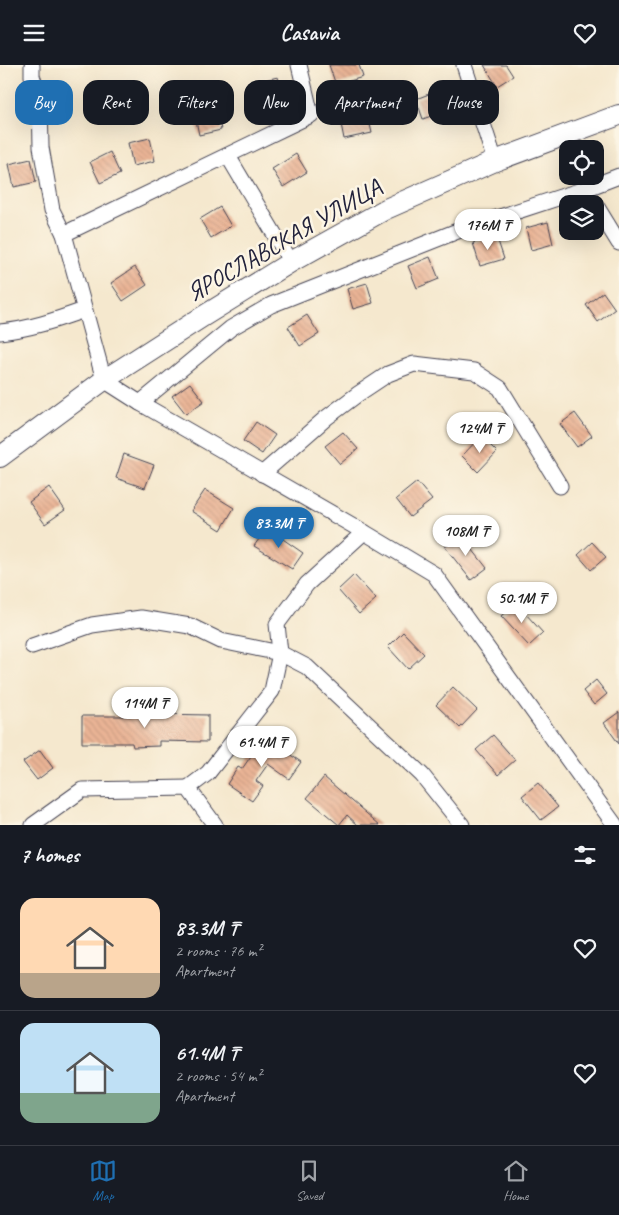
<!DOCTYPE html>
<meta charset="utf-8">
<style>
body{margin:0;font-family:Caveat,sans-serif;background:#20242c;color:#f1f3f6;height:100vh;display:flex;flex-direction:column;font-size:19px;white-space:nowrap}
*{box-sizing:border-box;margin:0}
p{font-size:16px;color:#9ea1a6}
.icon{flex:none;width:28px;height:28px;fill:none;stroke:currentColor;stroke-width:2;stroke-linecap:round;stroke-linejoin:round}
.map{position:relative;height:760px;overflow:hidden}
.drawer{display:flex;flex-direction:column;background:#171b24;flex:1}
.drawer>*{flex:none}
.hud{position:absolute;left:15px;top:15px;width:590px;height:45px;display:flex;gap:10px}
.tools{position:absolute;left:559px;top:75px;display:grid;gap:10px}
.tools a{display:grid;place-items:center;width:45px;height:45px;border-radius:10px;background:#171b24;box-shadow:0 5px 20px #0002;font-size:25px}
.price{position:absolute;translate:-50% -42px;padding:0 11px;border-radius:18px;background:#fff;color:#222;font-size:16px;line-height:32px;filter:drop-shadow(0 1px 2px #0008)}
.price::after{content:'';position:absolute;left:50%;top:30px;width:15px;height:11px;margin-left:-8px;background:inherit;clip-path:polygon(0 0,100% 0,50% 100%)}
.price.active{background:#1f6fb2;color:#fff}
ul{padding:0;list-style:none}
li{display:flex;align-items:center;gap:15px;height:125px;padding:0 20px}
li+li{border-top:1px solid #363941}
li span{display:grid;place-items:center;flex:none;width:140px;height:100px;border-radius:15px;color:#555}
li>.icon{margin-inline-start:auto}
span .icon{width:60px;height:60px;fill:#fffc;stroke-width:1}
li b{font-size:21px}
h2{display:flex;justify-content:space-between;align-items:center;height:60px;padding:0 20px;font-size:21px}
.pill{padding:0 18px;border-radius:15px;background:#171b24;box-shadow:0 5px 20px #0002;font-size:18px;line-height:45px}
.pill.active{background:#1f6fb2;color:#fff}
header{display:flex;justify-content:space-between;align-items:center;height:65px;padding:0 20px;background:#171b24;font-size:22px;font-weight:700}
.dock{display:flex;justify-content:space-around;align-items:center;height:70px;border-top:1px solid #363941;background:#171b24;font-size:14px;color:#9ea1a6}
.dock a{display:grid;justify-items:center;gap:2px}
.dock .active{color:#1f6fb2}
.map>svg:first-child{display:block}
.building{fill:url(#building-back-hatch)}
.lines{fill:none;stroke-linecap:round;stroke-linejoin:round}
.minor-casing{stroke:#424051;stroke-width:17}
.major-casing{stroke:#424051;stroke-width:22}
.minor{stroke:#fff;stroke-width:15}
.major{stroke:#fff;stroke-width:20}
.labels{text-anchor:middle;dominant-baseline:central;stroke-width:5;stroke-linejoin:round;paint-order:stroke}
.street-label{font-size:25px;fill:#22223b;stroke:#fcf5e5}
</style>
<header><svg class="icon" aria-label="menu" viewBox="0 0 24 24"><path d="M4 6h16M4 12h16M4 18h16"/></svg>Casavia<svg class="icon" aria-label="heart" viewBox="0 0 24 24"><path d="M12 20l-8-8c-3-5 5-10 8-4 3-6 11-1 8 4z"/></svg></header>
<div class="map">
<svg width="619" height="760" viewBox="0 0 619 760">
<defs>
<pattern id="building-back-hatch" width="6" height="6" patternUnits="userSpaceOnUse" patternTransform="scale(1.25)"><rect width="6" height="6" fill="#eab495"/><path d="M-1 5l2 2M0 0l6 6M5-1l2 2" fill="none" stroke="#c89a81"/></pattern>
</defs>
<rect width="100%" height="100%" fill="#fcf5e5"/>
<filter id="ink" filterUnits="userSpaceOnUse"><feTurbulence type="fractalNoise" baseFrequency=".02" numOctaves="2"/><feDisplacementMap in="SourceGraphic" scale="10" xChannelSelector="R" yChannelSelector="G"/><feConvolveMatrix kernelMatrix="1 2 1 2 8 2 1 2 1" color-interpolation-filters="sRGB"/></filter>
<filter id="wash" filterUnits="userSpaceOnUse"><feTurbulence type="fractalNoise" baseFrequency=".0096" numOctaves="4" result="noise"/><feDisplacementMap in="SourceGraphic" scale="20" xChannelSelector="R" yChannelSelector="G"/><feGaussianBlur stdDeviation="1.12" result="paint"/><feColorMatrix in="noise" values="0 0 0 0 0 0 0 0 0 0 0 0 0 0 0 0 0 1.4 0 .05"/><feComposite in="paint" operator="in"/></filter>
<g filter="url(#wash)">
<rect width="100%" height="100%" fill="#f5e8ce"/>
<g id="blocks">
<g class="building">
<path d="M329 0H359L363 12 336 20Z"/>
<path d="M484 0H506L513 11 497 21Z"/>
<path d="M278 12 283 35 261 40 256 17Z"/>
<path d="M442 24 450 44 423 54 416 34Z"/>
<path d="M216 41 221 65 199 70 194 46Z"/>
<path d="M367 47 372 68 344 74 340 54Z"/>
<path d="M150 73 155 96 133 101 128 78Z"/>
<path d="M110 87 120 109 100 118 90 97Z"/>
<path d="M296 89 307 107 283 122 272 104Z"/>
<path d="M31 94 36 117 14 122 9 99Z"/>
<path d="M220 142 231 161 211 173 200 154Z"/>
<path d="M548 157 553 179 531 185 526 163Z"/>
<path d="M496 170 504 194 480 201 473 178Z"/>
<path d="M430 192 439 214 417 223 408 201Z"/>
<path d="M135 202 147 220 123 236 111 218Z"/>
<path d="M367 218 373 238 353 244 347 224Z"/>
<path d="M603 227 615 244 598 257 586 240Z"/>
<path d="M307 250 319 269 300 281 288 262Z"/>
<path d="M190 318 204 336 186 349 172 331Z"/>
<path d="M575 348 592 371 577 382 560 359Z"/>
<path d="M256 357 275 370 262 389 243 376Z"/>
<path d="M343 367 358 384 340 399 325 381Z"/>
<path d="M481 371 497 387 478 407 462 391Z"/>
<path d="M124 389 154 400 145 423 116 413Z"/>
<path d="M417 417 432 435 410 452 396 434Z"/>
<path d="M49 422 65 445 45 459 29 437Z"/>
<path d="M205 425 234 443 221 465 191 446Z"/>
<path d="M267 463 303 488 292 504 254 481Z"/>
<path d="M461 470 487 503 471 515 445 482Z"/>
<path d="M592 477 606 492 591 505 578 490Z"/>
<path d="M354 510 376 534 359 549 338 525Z"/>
<path d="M516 538 543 568 529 581 501 551Z"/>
<path d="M403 567 424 589 408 604 388 582Z"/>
<path d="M596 615 607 629 594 640 583 626Z"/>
<path d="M453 622 477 645 460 663 436 640Z"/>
<path d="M157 646V649L208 650V677L159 676V681L133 682 132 678H82V651H131V648Z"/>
<path d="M619 647V679L604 658Z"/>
<path d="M493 670 515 695 498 710 476 685Z"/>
<path d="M264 672 301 697 289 714 268 699 256 716 263 721 252 736 227 719 238 702 242 704Z"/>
<path d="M40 685 53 703 37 715 23 697Z"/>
<path d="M324 712 380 760H358L347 750 339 760 307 733Z"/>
<path d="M538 718 558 742 541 755 522 731Z"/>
</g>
</g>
</g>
<g filter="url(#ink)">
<use href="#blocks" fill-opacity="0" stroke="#424051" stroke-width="1"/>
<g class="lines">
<defs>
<g id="minor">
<path d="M32 0V11L40 34 41 82 52 145 64 169"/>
<path d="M299 0 311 50 64 169 104 315 140 338 364 467 434 509 615 760"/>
<path d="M464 0 495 96"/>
<path d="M228 91 291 197"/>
<path d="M595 139 619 178"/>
<path d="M0 267C30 264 56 255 84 245"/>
<path d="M140 338 231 263 271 240 460 165 585 124 619 111"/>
<path d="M262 409 326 353 358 329 388 309 414 299 474 306 500 323 560 421"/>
<path d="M32 581 92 560 141 553 190 561 221 576 280 588 307 602 422 710 462 760"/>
<path d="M188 723 208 708 272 626 280 588 277 559 307 519 364 467"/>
<path d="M33 760 82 725 188 723 215 760"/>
</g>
<path id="major" d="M0 392 104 315 202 252 291 197 386 144 495 96 619 50"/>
</defs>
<use href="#minor" class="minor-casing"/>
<use href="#major" class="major-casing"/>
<use href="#minor" class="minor"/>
<use href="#major" class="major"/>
</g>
</g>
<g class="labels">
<g class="street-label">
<text transform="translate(284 175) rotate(-30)">ЯРОСЛАВСКАЯ УЛИЦА</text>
</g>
</g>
</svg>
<div class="tools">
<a><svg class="icon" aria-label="locate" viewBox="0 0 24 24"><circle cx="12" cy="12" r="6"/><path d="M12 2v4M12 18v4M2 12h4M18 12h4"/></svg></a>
<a><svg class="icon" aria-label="layers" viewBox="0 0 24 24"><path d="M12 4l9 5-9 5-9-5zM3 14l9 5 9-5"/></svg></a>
</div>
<b class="price" style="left:488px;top:186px">176M ₸</b>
<b class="price" style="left:480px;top:389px">124M ₸</b>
<b class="price active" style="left:279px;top:484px">83.3M ₸</b>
<b class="price" style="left:466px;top:492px">108M ₸</b>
<b class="price" style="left:522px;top:559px">50.1M ₸</b>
<b class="price" style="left:145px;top:664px">114M ₸</b>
<b class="price" style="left:262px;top:703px">61.4M ₸</b>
<div class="hud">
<a class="pill active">Buy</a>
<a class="pill">Rent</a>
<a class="pill">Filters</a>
<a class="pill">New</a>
<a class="pill">Apartment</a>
<a class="pill">House</a>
</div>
</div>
<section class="drawer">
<h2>7 homes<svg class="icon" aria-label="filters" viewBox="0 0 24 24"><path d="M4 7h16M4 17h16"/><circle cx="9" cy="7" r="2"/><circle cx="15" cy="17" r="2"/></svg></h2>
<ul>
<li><span style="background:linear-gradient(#ffd9b3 75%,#b9a48a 0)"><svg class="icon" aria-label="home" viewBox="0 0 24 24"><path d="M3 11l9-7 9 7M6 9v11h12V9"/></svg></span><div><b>83.3M ₸</b><p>2 rooms · 76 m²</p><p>Apartment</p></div><svg class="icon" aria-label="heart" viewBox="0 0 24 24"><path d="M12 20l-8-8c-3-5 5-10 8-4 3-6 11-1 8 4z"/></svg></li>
<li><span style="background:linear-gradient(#bfe0f5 70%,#7fa58c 0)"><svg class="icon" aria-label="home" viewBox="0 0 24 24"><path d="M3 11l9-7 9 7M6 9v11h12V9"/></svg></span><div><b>61.4M ₸</b><p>2 rooms · 54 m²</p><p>Apartment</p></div><svg class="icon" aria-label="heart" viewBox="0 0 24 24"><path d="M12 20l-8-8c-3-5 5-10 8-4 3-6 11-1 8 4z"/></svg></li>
</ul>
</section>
<nav class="dock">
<a class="active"><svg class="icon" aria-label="map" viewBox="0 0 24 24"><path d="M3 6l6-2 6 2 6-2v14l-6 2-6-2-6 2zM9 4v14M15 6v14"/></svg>Map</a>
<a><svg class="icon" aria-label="saved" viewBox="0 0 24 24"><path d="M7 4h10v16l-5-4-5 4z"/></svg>Saved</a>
<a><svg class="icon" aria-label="home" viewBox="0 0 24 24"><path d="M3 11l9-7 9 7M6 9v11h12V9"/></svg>Home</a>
</nav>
